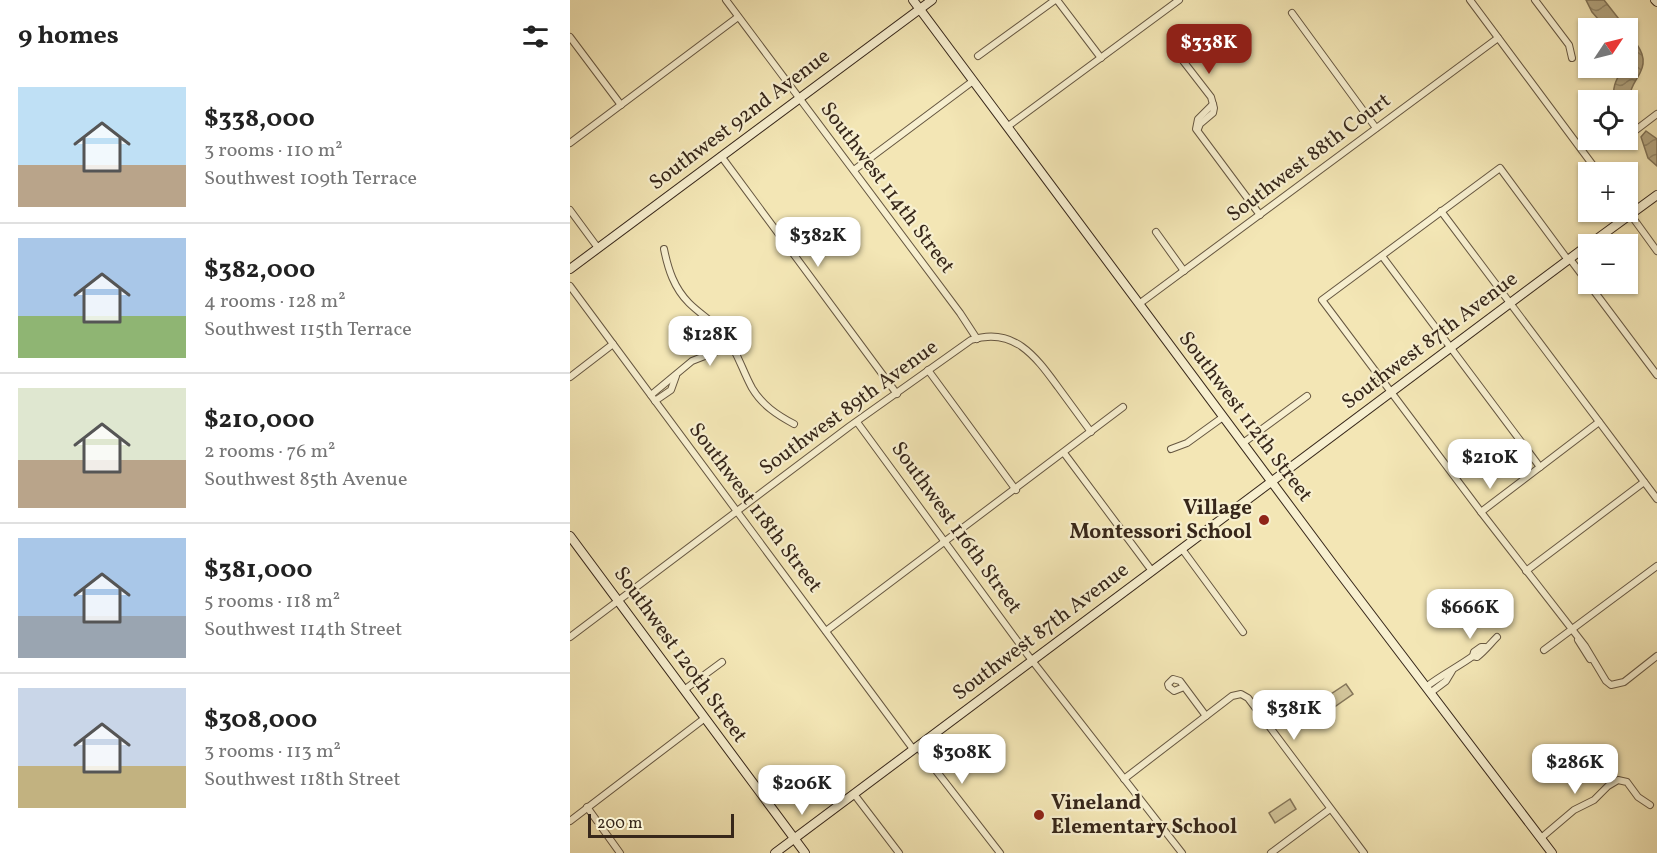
<!DOCTYPE html>
<meta charset="utf-8">
<style>
body{margin:0;font-family:Vollkorn,serif;background:#f6f6f6;color:#222;height:100vh;display:flex;flex-direction:column;font-size:22px;white-space:nowrap}
*{box-sizing:border-box;margin:0}
p{font-size:20px;color:#767676}
.icon{flex:none;width:33px;height:33px;fill:none;stroke:currentColor;stroke-width:2;stroke-linecap:round;stroke-linejoin:round}
.map{position:relative;flex:1;overflow:hidden}
.sheet{display:flex;flex-direction:column;background:#fff;width:570px}
.sheet>*{flex:none}
.needle{width:39px;rotate:55deg}
.tools{position:absolute;left:1008px;top:18px;display:grid;gap:12px}
.tools a{display:grid;place-items:center;width:60px;height:60px;border-radius:0px;background:#fff;box-shadow:0 2px 4px #0004;font-size:30px}
.scale{position:absolute;left:18px;bottom:15px;width:146px;box-sizing:border-box;padding-left:6px;border:3px solid #37271a;border-top:0;font-size:16px;line-height:21px;white-space:nowrap;color:#37271a;-webkit-text-stroke:4px #f7efcf;paint-order:stroke}
.price{position:absolute;translate:-50% -51px;padding:0 14px;border-radius:12px;background:#fff;color:#222;font-size:20px;line-height:39px;filter:drop-shadow(0 2px 3px #0008)}
.price::after{content:'';position:absolute;left:50%;top:36px;width:18px;height:14px;margin-left:-9px;background:inherit;clip-path:polygon(0 0,100% 0,50% 100%)}
.price.active{background:#8f2418;color:#fff}
ul{padding:0;list-style:none}
li{display:flex;align-items:center;gap:18px;height:150px;padding:0 18px}
li+li{border-top:2px solid #e0e0e0}
li span{display:grid;place-items:center;flex:none;width:168px;height:120px;border-radius:0px;color:#555}
li>.icon{margin-inline-start:auto}
span .icon{width:72px;height:72px;fill:#fffc;stroke-width:1}
li b{font-size:26px}
h2{display:flex;justify-content:space-between;align-items:center;height:72px;padding:0 18px;font-size:26px}
main{display:flex;flex:1;min-height:0}
.map>svg:first-child{display:block}
.park{fill:#d3c69b;stroke:#85765a;stroke-width:1.5}
.water{fill:url(#water-waves);stroke:#817357;stroke-width:1.5}
.lines{fill:none;stroke-linecap:round;stroke-linejoin:round}
.street-casing{stroke:#665741;stroke-width:8}
.secondary-casing{stroke:#37271a;stroke-width:10}
.street{stroke:#f7efcf;stroke-width:6}
.secondary{stroke:#f7efcf;stroke-width:8}
.poi-dot{fill:#8f2418;stroke:#f7efcf;stroke-width:2}
.labels{text-anchor:middle;dominant-baseline:central;stroke-width:4.5;stroke-linejoin:round;paint-order:stroke}
.street-label{font-size:21px;fill:#37271a;stroke:#f7efcf}
.poi-label{font-size:21px;font-weight:bold;fill:#37271a;stroke:#f7efcf;text-anchor:end}
</style>
<main>
<section class="sheet">
<h2>9 homes<svg class="icon" aria-label="filters" viewBox="0 0 24 24"><path d="M4 7h16M4 17h16"/><circle cx="9" cy="7" r="2"/><circle cx="15" cy="17" r="2"/></svg></h2>
<ul>
<li><span style="background:linear-gradient(#bfe0f5 65%,#b9a48a 0)"><svg class="icon" aria-label="home" viewBox="0 0 24 24"><path d="M3 11l9-7 9 7M6 9v11h12V9"/></svg></span><div><b>$338,000</b><p>3 rooms · 110 m²</p><p>Southwest 109th Terrace</p></div></li>
<li><span style="background:linear-gradient(#a9c7e8 65%,#8fb573 0)"><svg class="icon" aria-label="home" viewBox="0 0 24 24"><path d="M3 11l9-7 9 7M6 9v11h12V9"/></svg></span><div><b>$382,000</b><p>4 rooms · 128 m²</p><p>Southwest 115th Terrace</p></div></li>
<li><span style="background:linear-gradient(#dfe7d0 60%,#b9a48a 0)"><svg class="icon" aria-label="home" viewBox="0 0 24 24"><path d="M3 11l9-7 9 7M6 9v11h12V9"/></svg></span><div><b>$210,000</b><p>2 rooms · 76 m²</p><p>Southwest 85th Avenue</p></div></li>
<li><span style="background:linear-gradient(#a9c7e8 65%,#9aa5b1 0)"><svg class="icon" aria-label="home" viewBox="0 0 24 24"><path d="M3 11l9-7 9 7M6 9v11h12V9"/></svg></span><div><b>$381,000</b><p>5 rooms · 118 m²</p><p>Southwest 114th Street</p></div></li>
<li><span style="background:linear-gradient(#c9d6e8 65%,#c2b280 0)"><svg class="icon" aria-label="home" viewBox="0 0 24 24"><path d="M3 11l9-7 9 7M6 9v11h12V9"/></svg></span><div><b>$308,000</b><p>3 rooms · 113 m²</p><p>Southwest 118th Street</p></div></li>
</ul>
</section>
<div class="map">
<svg width="1087" height="853" viewBox="0 0 1087 853">
<defs>
<pattern id="water-waves" width="16" height="10" patternUnits="userSpaceOnUse" patternTransform="scale(1.5)"><rect width="16" height="10" fill="#b3a580"/><path d="M0 5q4-4 8 0t8 0" fill="none" stroke="#928668"/></pattern>
</defs>
<rect width="100%" height="100%" fill="#f3e6b5"/>
<filter id="stains"><feTurbulence type="fractalNoise" baseFrequency=".00333" numOctaves="4"/><feColorMatrix values="0 0 0 0 .2 0 0 0 0 .09 0 0 0 0 .02 0 0 0 .5 -.17"/></filter>
<radialGradient id="worn" r=".72"><stop offset=".6" stop-color="#630" stop-opacity="0"/><stop offset="1" stop-color="#630" stop-opacity=".3"/></radialGradient>
<g class="park">
<path d="M776 684 783 694 763 708 755 698Z"/>
<path d="M720 799 726 809 705 823 699 813Z"/>
</g>
<g class="water">
<path d="M1016 0H1034L1056 28H1036L1022 12Z"/>
<path d="M1058 32C1067 45 1079 56 1070 73 1066 81 1061 86 1060 95 1060 104 1068 113 1064 121L1058 119V100H1045C1041 87 1047 79 1053 68H1058Z"/>
<path d="M1076 131 1087 139V166L1078 158 1071 137Z"/>
</g>
<g class="lines">
<defs>
<g id="street">
<path d="M156 0 390 313 407 339"/>
<path d="M487 0 531 58"/>
<path d="M900 0 1028 172"/>
<path d="M965 0 999 45 1002 58"/>
<path d="M722 13 806 128"/>
<path d="M0 37 51 105"/>
<path d="M408 56 485 0"/>
<path d="M610 57 641 97 644 108 643 113 630 124 628 129"/>
<path d="M643 104 628 119 626 129 690 215"/>
<path d="M437 127 609 0"/>
<path d="M1058 136 1087 114"/>
<path d="M1050 142 1053 140"/>
<path d="M0 143 168 17"/>
<path d="M151 156 327 394"/>
<path d="M284 170 403 81"/>
<path d="M0 210 28 248"/>
<path d="M871 211 1087 499"/>
<path d="M1058 211 1087 251"/>
<path d="M586 232 614 271"/>
<path d="M94 249C98 269 104 288 119 303 130 314 144 322 154 334 167 350 172 370 182 388 192 405 207 415 224 424"/>
<path d="M812 256 970 467"/>
<path d="M1000 259 1087 375"/>
<path d="M998 260 930 168 752 300 911 512 1015 646 1036 681 1041 685 1054 682 1087 656"/>
<path d="M0 286 343 749"/>
<path d="M569 304 928 38"/>
<path d="M358 370 446 490"/>
<path d="M0 377 43 344"/>
<path d="M81 395 122 361 145 352 160 343"/>
<path d="M85 401 101 390 106 376"/>
<path d="M287 422 457 654 612 853"/>
<path d="M673 443 737 396"/>
<path d="M601 449 617 443 653 417"/>
<path d="M494 453 582 571"/>
<path d="M911 512 1029 422"/>
<path d="M612 549 673 632"/>
<path d="M956 571 1074 482"/>
<path d="M256 631 553 407"/>
<path d="M0 637 280 426 401 340C444 326 466 357 488 387 499 402 510 417 521 432"/>
<path d="M1008 640 1020 659"/>
<path d="M974 650 1087 566"/>
<path d="M903 656 907 657C915 651 920 644 927 637"/>
<path d="M614 687 604 691 599 687 598 684 603 679 610 681 636 716"/>
<path d="M856 687C871 675 888 667 903 656L904 652 911 647H915"/>
<path d="M114 690 152 662"/>
<path d="M860 693 876 681 882 671"/>
<path d="M347 746 430 853"/>
<path d="M554 779 662 696 671 694 678 698 794 853"/>
<path d="M284 794 329 853"/>
<path d="M17 807 50 853"/>
<path d="M0 821 135 718"/>
<path d="M971 838 1004 810 1024 800 1038 786 1048 780 1057 782 1068 797 1080 805"/>
<path d="M701 853 760 809"/>
</g>
<g id="secondary">
<path d="M343 0 768 571 982 853"/>
<path d="M1085 0 1087 2"/>
<path d="M1020 244 1087 195"/>
<path d="M0 269 362 0"/>
<path d="M0 536 235 853"/>
<path d="M205 853 1018 245"/>
</g>
</defs>
<use href="#street" class="street-casing"/>
<use href="#secondary" class="secondary-casing"/>
<use href="#street" class="street"/>
<use href="#secondary" class="secondary"/>
</g>
<g class="poi-dot">
<circle cx="694" cy="520" r="6"/>
<circle cx="469" cy="815" r="6"/>
</g>
<g class="labels">
<g class="street-label">
<text transform="translate(170 120) rotate(-37)">Southwest 92nd Avenue</text>
<text transform="translate(739 158) rotate(-37)">Southwest 88th Court</text>
<text transform="translate(317 188) rotate(53)">Southwest 114th Street</text>
<text transform="translate(860 341) rotate(-37)">Southwest 87th Avenue</text>
<text transform="translate(279 408) rotate(-36)">Southwest 89th Avenue</text>
<text transform="translate(675 417) rotate(53)">Southwest 112th Street</text>
<text transform="translate(185 508) rotate(53)">Southwest 118th Street</text>
<text transform="translate(386 528) rotate(54)">Southwest 116th Street</text>
<text transform="translate(471 632) rotate(-37)">Southwest 87th Avenue</text>
<text transform="translate(110 655) rotate(54)">Southwest 120th Street</text>
</g>
<g class="poi-label">
<text x="682" y="508">Village<tspan x="682" dy="24">Montessori School</tspan></text>
<text x="481" y="803" text-anchor="start">Vineland<tspan x="481" dy="24">Elementary School</tspan></text>
</g>
</g>
<rect width="100%" height="100%" filter="url(#stains)"/>
<rect width="100%" height="100%" fill="url(#worn)"/>
</svg>
<div class="tools">
<a><svg class="needle" viewBox="-14 -14 28 28"><path d="M0-13l5 13h-10z" fill="#e53935"/><path d="M0 13l5-13h-10z" fill="#767676"/></svg></a>
<a><svg class="icon" aria-label="locate" viewBox="0 0 24 24"><circle cx="12" cy="12" r="6"/><path d="M12 2v4M12 18v4M2 12h4M18 12h4"/></svg></a>
<a>+</a>
<a>−</a>
</div>
<div class="scale">200 m</div>
<b class="price active" style="left:639px;top:75px">$338K</b>
<b class="price" style="left:248px;top:268px">$382K</b>
<b class="price" style="left:140px;top:367px">$128K</b>
<b class="price" style="left:920px;top:490px">$210K</b>
<b class="price" style="left:900px;top:640px">$666K</b>
<b class="price" style="left:724px;top:741px">$381K</b>
<b class="price" style="left:392px;top:785px">$308K</b>
<b class="price" style="left:1005px;top:795px">$286K</b>
<b class="price" style="left:232px;top:816px">$206K</b>
</div>
</main>
